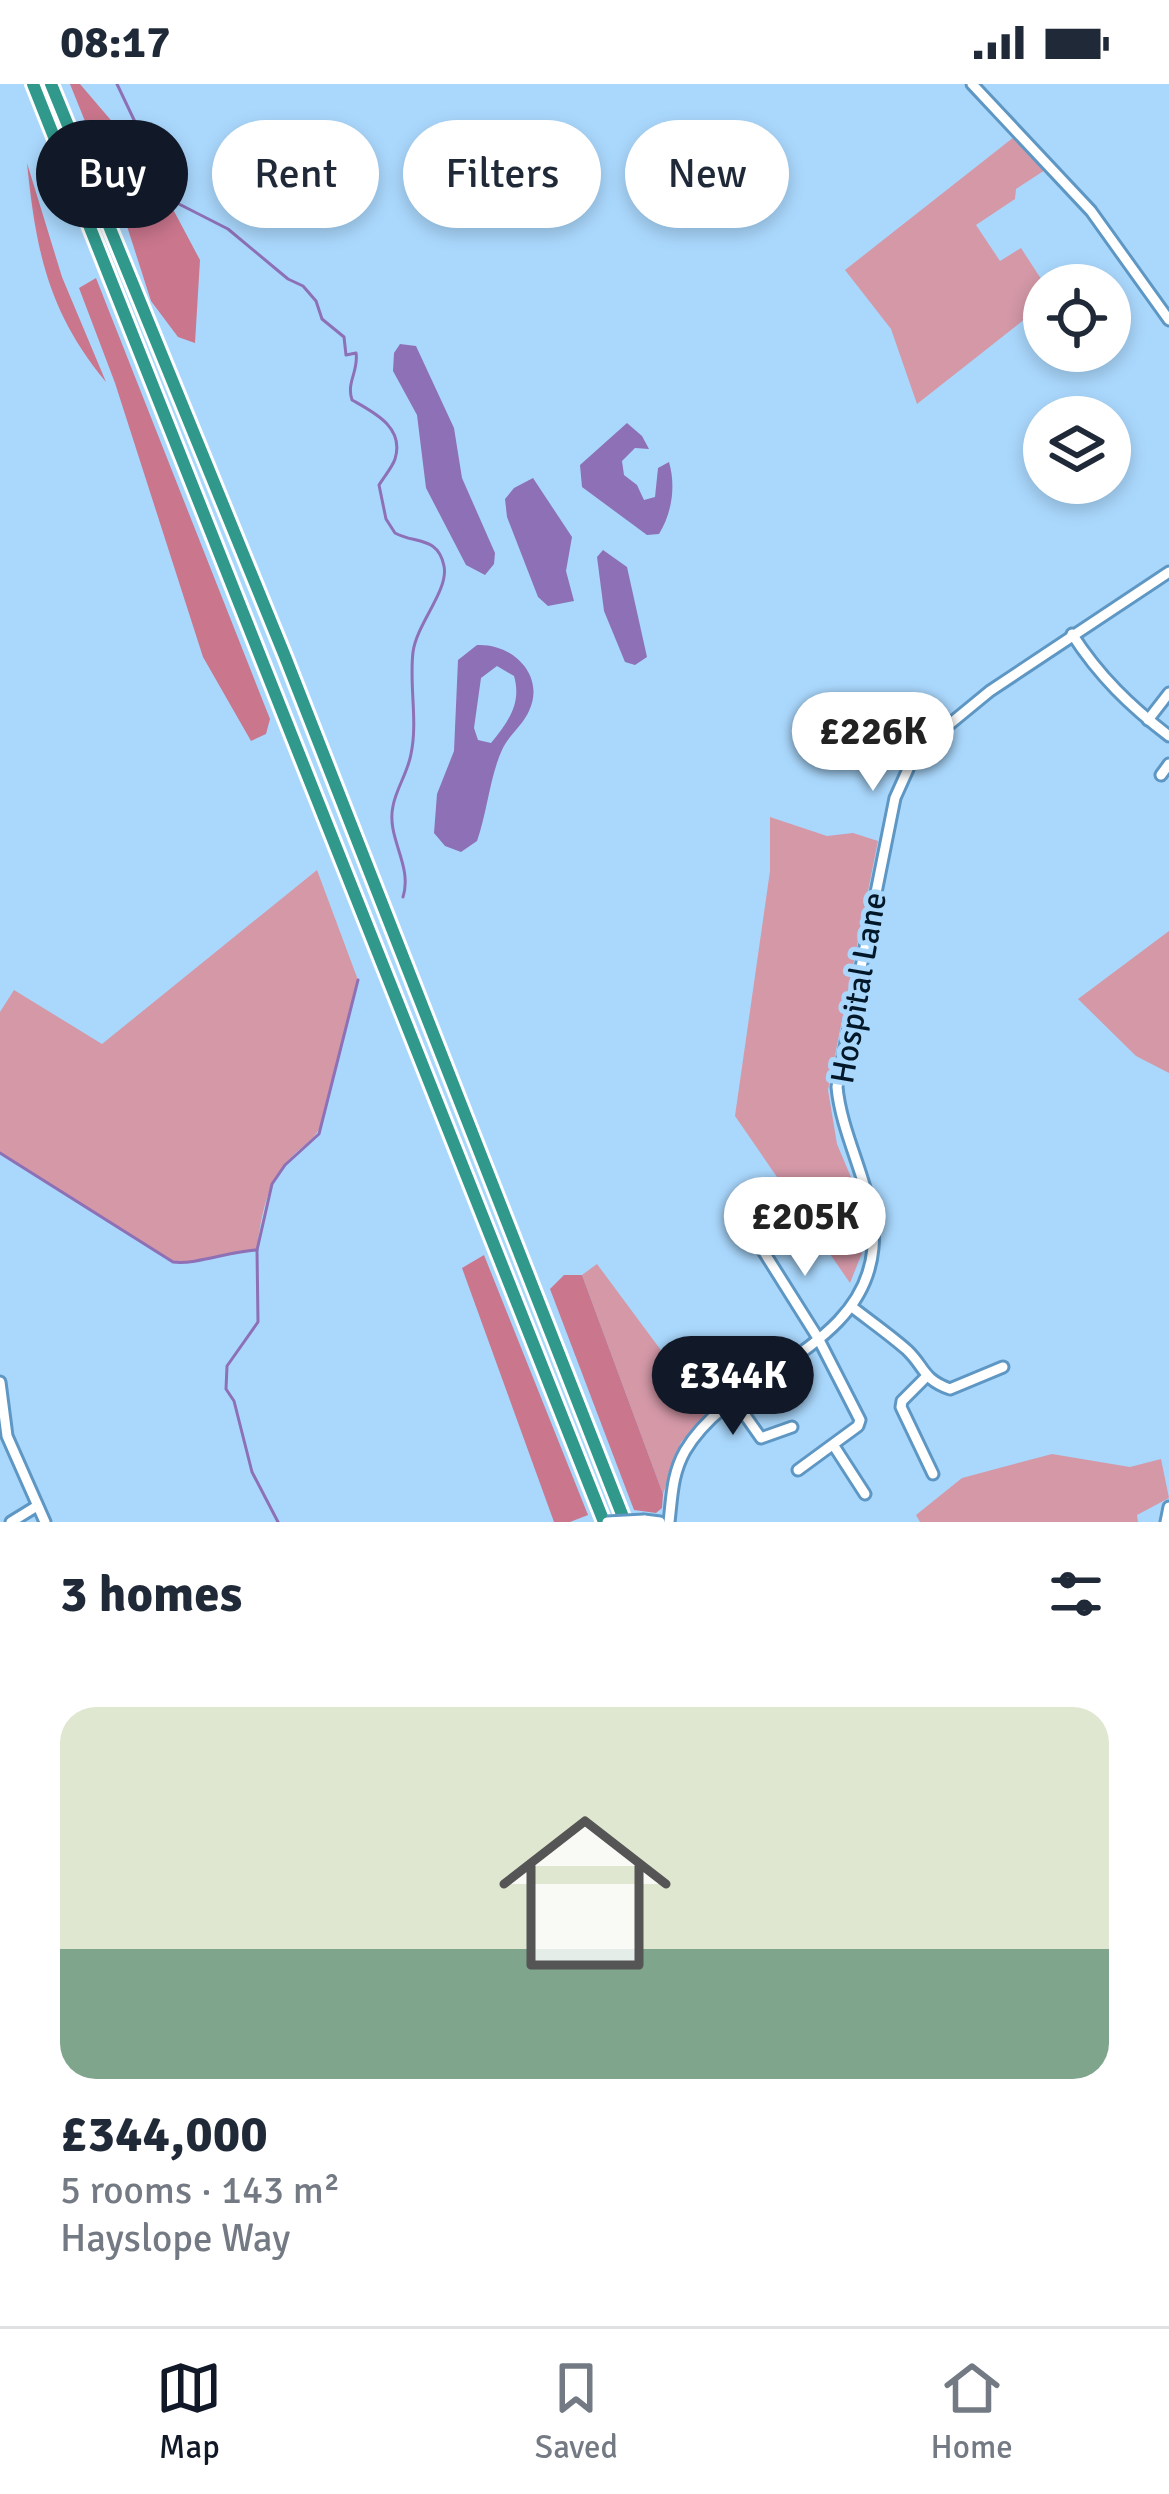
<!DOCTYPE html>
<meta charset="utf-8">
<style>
body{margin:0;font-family:Signika,sans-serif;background:#f6f6f7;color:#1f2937;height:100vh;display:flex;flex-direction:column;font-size:45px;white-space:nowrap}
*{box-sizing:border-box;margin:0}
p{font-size:39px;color:#747a83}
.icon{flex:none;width:66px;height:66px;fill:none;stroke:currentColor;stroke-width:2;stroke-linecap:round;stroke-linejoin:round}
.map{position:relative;height:1438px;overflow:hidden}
.side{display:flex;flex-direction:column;background:#fff;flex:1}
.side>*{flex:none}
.top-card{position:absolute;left:36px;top:36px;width:1098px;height:108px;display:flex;gap:24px}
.buttons{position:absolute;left:1023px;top:180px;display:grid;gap:24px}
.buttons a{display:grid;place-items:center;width:108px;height:108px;border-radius:50%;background:#fff;box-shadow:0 6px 18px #0003;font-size:60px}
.price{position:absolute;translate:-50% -102px;padding:0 27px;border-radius:42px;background:#fff;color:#222;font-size:39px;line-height:78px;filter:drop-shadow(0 3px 6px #0008)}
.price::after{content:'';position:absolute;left:50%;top:72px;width:36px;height:27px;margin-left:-18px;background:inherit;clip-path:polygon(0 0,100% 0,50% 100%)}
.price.on{background:#111827;color:#fff}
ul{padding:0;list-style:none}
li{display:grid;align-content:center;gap:24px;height:636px;padding:0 60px}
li+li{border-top:3px solid #e0e1e3}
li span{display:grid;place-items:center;height:372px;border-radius:36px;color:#555}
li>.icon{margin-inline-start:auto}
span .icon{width:216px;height:216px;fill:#fffc;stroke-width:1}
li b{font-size:51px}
h2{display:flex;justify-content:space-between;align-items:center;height:144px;padding:0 60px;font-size:51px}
.pill{padding:0 42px;border-radius:54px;background:#fff;box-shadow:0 6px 18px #0003;font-size:42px;line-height:108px}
.pill.on{background:#111827;color:#fff}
.status{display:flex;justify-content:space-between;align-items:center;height:84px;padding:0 60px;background:#fff;direction:ltr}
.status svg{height:33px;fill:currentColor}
.dock{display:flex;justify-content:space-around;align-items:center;height:168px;border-top:3px solid #e0e1e3;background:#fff;font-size:33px;color:#747a83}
.dock a{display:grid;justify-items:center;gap:6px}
.dock .on{color:#111827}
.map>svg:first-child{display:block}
.green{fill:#d498a7}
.forest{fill:#ca768d}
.water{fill:#8d70b5;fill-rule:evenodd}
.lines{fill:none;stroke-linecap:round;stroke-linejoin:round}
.stream{stroke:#8d70b5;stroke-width:3}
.minor-casing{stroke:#5e97c3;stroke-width:15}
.highway-casing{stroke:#fff;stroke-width:18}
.minor{stroke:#fff;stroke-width:9}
.highway{stroke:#30998c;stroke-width:12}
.minor-bridge-casing{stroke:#5e97c3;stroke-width:15;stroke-linecap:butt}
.minor-bridge{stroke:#fff;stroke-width:9}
.labels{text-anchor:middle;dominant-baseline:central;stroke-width:10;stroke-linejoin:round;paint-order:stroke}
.street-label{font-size:33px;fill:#021828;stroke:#aad8fd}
</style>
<div class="status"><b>08:17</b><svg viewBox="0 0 49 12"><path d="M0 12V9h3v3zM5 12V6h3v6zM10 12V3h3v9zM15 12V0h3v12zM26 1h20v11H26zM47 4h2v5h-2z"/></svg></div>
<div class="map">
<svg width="1169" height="1438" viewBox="0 0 1169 1438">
<rect width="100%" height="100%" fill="#aad8fd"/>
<g class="green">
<path d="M1014 53 1045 86 1016 105 1015 115 976 141 1000 177 1021 164 1045 201 1044 220 917 320 891 245 845 186Z"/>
<path d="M770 733 827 752 853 749 878 757 828 1006 837 1060 861 1117 866 1159 850 1199 735 1032 770 787Z"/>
<path d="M317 786 358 896 326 1018C323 1057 306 1055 284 1081 266 1103 260 1138 257 1166 230 1167 196 1181 173 1178L0 1069V928L14 906 102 960Z"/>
<path d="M1169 847V989L1136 972 1078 915Z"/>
<path d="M597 1180 709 1331 681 1358 663 1410 582 1191Z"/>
<path d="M1052 1370 1130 1383 1161 1375 1169 1414 1137 1431 1138 1438H920L916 1431 962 1394Z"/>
</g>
<g class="forest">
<path d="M70 0H80L150 82 200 176 195 259 178 253 151 217 126 139Z"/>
<path d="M27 79 62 193 106 298C48 228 36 167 27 79Z"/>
<path d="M96 194 270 635 266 650 251 657 203 573 115 299 79 204Z"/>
<path d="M484 1171 588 1431 570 1438H554L462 1184Z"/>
<path d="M564 1191H582L663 1410 662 1424 656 1429 634 1426 550 1205Z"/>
</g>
<g class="water">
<path d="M400 260 416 262 454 344 462 394 495 469 494 480 485 491 466 481 426 404 417 331 393 287 394 269Z"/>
<path d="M627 339 642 352 649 365 635 364 622 377 624 391 637 401 644 416 655 413 658 384 669 378C676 402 672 429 659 450L647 451 582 403 580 381Z"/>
<path d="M533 394 572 453 566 487 574 517 548 522 538 513 507 433 505 415 514 404Z"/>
<path d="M603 466 627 483 647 573 635 581 625 578 604 527 597 473Z"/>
<path d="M477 561C512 559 546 591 529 627 523 641 508 652 502 666 490 692 487 729 477 757L461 768 445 762 434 749 437 710 454 667 458 576ZM497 582 514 592C522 620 508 638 491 659L478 656 474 644 481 594Z"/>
</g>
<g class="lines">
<g class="stream">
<path d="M117 0 165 101 177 119 228 145 288 195 303 202 316 217 322 235 344 253 346 271 356 269C359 287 346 298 352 316 373 328 405 343 395 375 393 382 384 393 379 401L386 435 395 449C415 460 438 452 444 482 449 506 417 539 413 568 409 601 418 637 411 670 408 688 396 705 393 722 386 754 413 781 403 813"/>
<path d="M0 1069 173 1178C196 1181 230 1167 257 1166"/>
<path d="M278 1438 252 1388 234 1317 226 1305 227 1282 258 1238 257 1166 272 1100 285 1081 319 1050 358 896"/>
</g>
<defs>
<g id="minor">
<path d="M972 0 1091 127 1169 236"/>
<path d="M1072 550C1099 592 1130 622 1169 652"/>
<path d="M1148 636 1169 609"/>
<path d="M1161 691 1169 680"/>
<path d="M757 1157 818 1254 860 1336 858 1342 798 1386"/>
<path d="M852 1223C870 1237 890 1251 907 1266 925 1283 922 1295 950 1305L1003 1283"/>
<path d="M925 1294 902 1317 901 1323 933 1390"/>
<path d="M0 1298 7 1352 45 1438"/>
<path d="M735 1317 761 1354 792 1343"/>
<path d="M834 1362 865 1410"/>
<path d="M644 1436 660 1438"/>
<path d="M11 1438 37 1422"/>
<path d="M669 1438C672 1413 672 1390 685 1367 732 1287 864 1267 873 1164 878 1111 842 1057 837 1003L895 714 913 674 923 662 990 607 1169 488"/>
<path d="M1166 1438 1169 1423"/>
</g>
<g id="highway">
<path d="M33 0 604 1438"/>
<path d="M51 0 284 570 625 1438"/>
</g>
</defs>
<use href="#minor" class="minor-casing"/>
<use href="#highway" class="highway-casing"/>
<use href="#minor" class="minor"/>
<use href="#highway" class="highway"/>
<defs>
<path id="minor-bridge" d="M607 1438 644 1436"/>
</defs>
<use href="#minor-bridge" class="minor-bridge-casing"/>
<use href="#minor-bridge" class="minor-bridge"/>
</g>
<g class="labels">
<g class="street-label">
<text transform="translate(859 904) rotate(-80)">Hospital Lane</text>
</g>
</g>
</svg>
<div class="buttons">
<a><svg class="icon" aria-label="locate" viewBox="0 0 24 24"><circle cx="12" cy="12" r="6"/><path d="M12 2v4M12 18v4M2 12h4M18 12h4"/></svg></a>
<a><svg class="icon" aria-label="layers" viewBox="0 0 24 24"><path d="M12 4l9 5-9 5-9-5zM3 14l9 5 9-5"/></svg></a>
</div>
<b class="price" style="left:873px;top:710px">£226K</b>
<b class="price" style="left:805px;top:1195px">£205K</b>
<b class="price on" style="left:733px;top:1354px">£344K</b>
<div class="top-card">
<a class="pill on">Buy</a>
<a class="pill">Rent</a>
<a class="pill">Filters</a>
<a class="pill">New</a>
</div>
</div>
<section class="side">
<h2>3 homes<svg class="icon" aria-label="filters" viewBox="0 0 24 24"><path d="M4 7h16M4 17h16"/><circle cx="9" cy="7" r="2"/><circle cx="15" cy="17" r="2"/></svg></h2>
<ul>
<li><span style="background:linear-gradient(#dfe7d0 65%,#7fa58c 0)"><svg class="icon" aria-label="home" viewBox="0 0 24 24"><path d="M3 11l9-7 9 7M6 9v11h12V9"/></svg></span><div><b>£344,000</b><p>5 rooms · 143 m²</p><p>Hayslope Way</p></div></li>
</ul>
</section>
<nav class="dock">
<a class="on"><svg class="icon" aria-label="map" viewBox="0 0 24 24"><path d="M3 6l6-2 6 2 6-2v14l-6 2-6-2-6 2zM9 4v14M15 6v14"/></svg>Map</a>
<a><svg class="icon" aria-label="saved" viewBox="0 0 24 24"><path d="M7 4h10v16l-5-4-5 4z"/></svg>Saved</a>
<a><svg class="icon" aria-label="home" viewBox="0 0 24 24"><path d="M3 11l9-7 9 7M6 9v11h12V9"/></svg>Home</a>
</nav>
